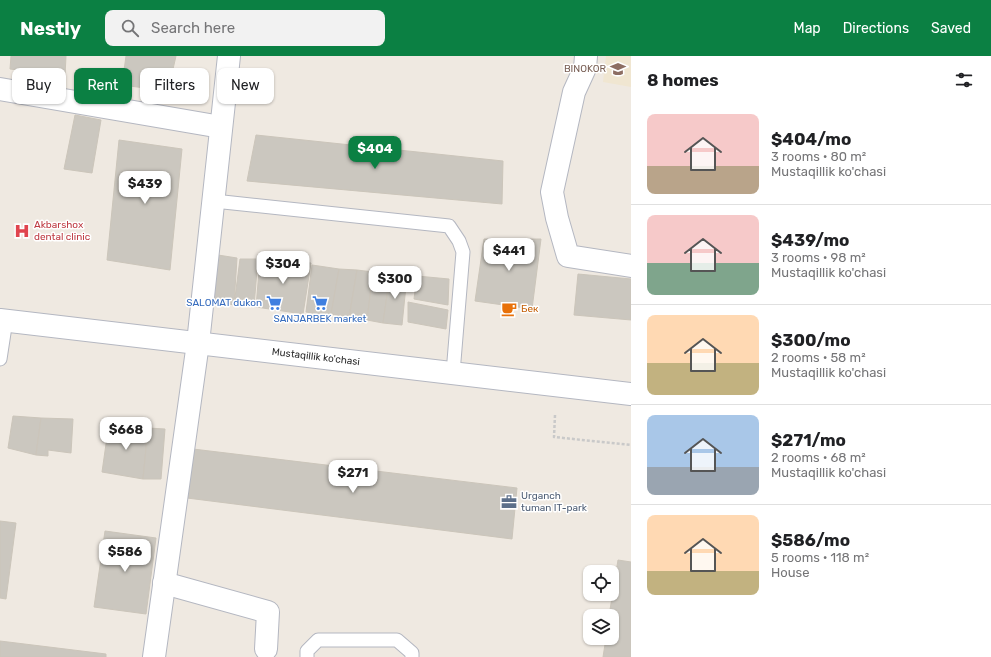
<!DOCTYPE html>
<meta charset="utf-8">
<style>
body{margin:0;font-family:Rubik,sans-serif;background:#f2f2f2;color:#202124;height:100vh;display:flex;flex-direction:column;font-size:15px;white-space:nowrap}
*{box-sizing:border-box;margin:0}
p{font-size:13px;color:#757577}
.icon{flex:none;width:22px;height:22px;fill:none;stroke:currentColor;stroke-width:2;stroke-linecap:round;stroke-linejoin:round}
.map{position:relative;flex:1;overflow:hidden}
.details{display:flex;flex-direction:column;background:#fff;width:360px}
.details>*{flex:none}
.top-card{position:absolute;left:12px;top:12px;width:380px;height:36px;display:flex;gap:8px}
.fabs{position:absolute;left:583px;top:509px;display:grid;gap:8px}
.fabs a{display:grid;place-items:center;width:36px;height:36px;border-radius:8px;background:#fff;box-shadow:0 1px 3px #0004;font-size:20px}
.price{position:absolute;translate:-50% -34px;padding:0 9px;border-radius:8px;background:#fff;color:#222;font-size:13px;line-height:26px;filter:drop-shadow(0 1px 2px #0008)}
.price::after{content:'';position:absolute;left:50%;top:24px;width:12px;height:9px;margin-left:-6px;background:inherit;clip-path:polygon(0 0,100% 0,50% 100%)}
.price.current{background:#0b8043;color:#fff}
ul{padding:0;list-style:none}
li{display:flex;align-items:center;gap:12px;height:100px;padding:0 16px}
li+li{border-top:1px solid #e0e0e0}
li span{display:grid;place-items:center;flex:none;width:112px;height:80px;border-radius:8px;color:#555}
li>.icon{margin-inline-start:auto}
span .icon{width:48px;height:48px;fill:#fffc;stroke-width:1}
li b{font-size:17px}
h2{display:flex;justify-content:space-between;align-items:center;height:48px;padding:0 16px;font-size:17px}
.chip{padding:0 14px;border-radius:8px;background:#fff;box-shadow:0 1px 3px #0004;font-size:14px;line-height:36px}
.chip.current{background:#0b8043;color:#fff}
header{display:flex;align-items:center;gap:24px;box-sizing:border-box;height:56px;padding:0 20px;background:#0b8043;color:#fff}
header strong{font-size:19px}
nav{display:flex;gap:22px;margin-inline-start:auto;font-size:14px}
.search{width:280px;height:36px;background:#f2f2f2;display:flex;align-items:center;gap:10px;box-sizing:border-box;padding:0 14px;border-radius:8px;color:#757577;font-size:15px}
main{display:flex;flex:1;min-height:0}
.map>svg:first-child{display:block}
.education{fill:#f0e6d1}
.building{fill:#cbc7bf;stroke:#cbc5ba}
.lines{fill:none;stroke-linecap:round;stroke-linejoin:round}
.lane-casing{stroke:#b4b7c1;stroke-width:15}
.street-casing{stroke:#b4b7c1;stroke-width:24}
.secondary-casing{stroke:#b4b7c1;stroke-width:24}
.path{stroke:#c9c9c9;stroke-width:2.5;stroke-dasharray:3 2;stroke-linecap:butt}
.lane{stroke:#fff;stroke-width:13}
.street{stroke:#fff;stroke-width:22}
.secondary{stroke:#fff;stroke-width:22}
.labels{text-anchor:middle;dominant-baseline:central;stroke-width:3;stroke-linejoin:round;paint-order:stroke}
.education-label{font-size:10px;fill:#785e54;stroke:#fff;text-anchor:end}
.health-label{font-size:10px;fill:#be3a42;stroke:#fff;text-anchor:start}
.shop-label{font-size:10px;fill:#366cbe;stroke:#fff;text-anchor:end}
.food-label{font-size:10px;fill:#c56008;stroke:#fff;text-anchor:start}
.street-label{font-size:10px;fill:#2e2e2e;stroke:#fff}
.service-label{font-size:10px;fill:#4e5e75;stroke:#fff;text-anchor:start}
</style>
<header>
<strong>Nestly</strong>
<div class="search"><svg class="icon" aria-label="search" viewBox="0 0 24 24"><circle cx="10" cy="10" r="6"/><path d="M15 15l6 6"/></svg>Search here</div>
<nav><a>Map</a><a>Directions</a><a>Saved</a></nav>
</header>
<main>
<div class="map">
<svg width="631" height="601" viewBox="0 0 631 601">
<rect width="100%" height="100%" fill="#efe9e1"/>
<path class="education" d="M606 0H631V31L603 26Z"/>
<g class="building">
<path d="M11 0H66L65 20 10 13Z"/>
<path d="M126 0H176L168 35 122 29Z"/>
<path d="M75 59 101 64 92 117 64 113Z"/>
<path d="M256 79 503 105 502 148 247 125Z"/>
<path d="M119 84 182 93 170 214 107 204Z"/>
<path d="M484 183H541L532 253 475 245Z"/>
<path d="M218 199 237 202 234 249 213 245Z"/>
<path d="M240 203H258L254 250 234 249Z"/>
<path d="M260 203 311 207 303 258 256 251Z"/>
<path d="M312 209 339 213 331 260 306 256Z"/>
<path d="M339 213 357 214 349 262 331 258Z"/>
<path d="M357 214 373 216 367 264 349 262Z"/>
<path d="M373 216 390 218 383 267 367 264Z"/>
<path d="M390 218 407 220 402 269 383 267Z"/>
<path d="M578 218 631 223V264L574 259Z"/>
<path d="M417 220 449 223 448 249 414 243Z"/>
<path d="M408 246 448 254 446 273 408 266Z"/>
<path d="M13 360 41 362 36 399 8 392Z"/>
<path d="M41 362 73 363 71 397 48 394V400L36 399Z"/>
<path d="M109 367 148 372 143 423 102 416Z"/>
<path d="M148 372 165 373 161 423H143Z"/>
<path d="M193 393 517 432 512 483 187 442Z"/>
<path d="M0 465 16 467 6 543 0 542Z"/>
<path d="M105 475 156 482 146 558 94 551Z"/>
<path d="M618 504 631 506V601H603L606 582H612V560H609Z"/>
<path d="M0 585 106 598V601H0Z"/>
</g>
<g class="lines">
<defs>
<g id="lane">
<path d="M214 145 449 170 459 185 463 196 453 317"/>
<path d="M0 303 6 264"/>
<path d="M307 601V595L318 584H397L412 597V601"/>
</g>
<g id="street">
<path d="M586 0 585 12 574 36 552 136 557 162 568 200 631 210"/>
<path d="M0 33 221 71"/>
<path d="M164 527 268 556 266 593"/>
<path d="M154 601 198 287 229 0"/>
</g>
<g id="secondary">
<path id="s1" d="M0 264 631 338"/>
</g>
</defs>
<use href="#lane" class="lane-casing"/>
<use href="#street" class="street-casing"/>
<use href="#secondary" class="secondary-casing"/>
<path class="path" d="M555 359 554 381 631 389"/>
<use href="#lane" class="lane"/>
<use href="#street" class="street"/>
<use href="#secondary" class="secondary"/>
</g>
<defs>
<symbol id="school-bare" viewBox="-9 -9 18 18"><path d="M0-5L7-2L0 1L-7-2ZM-4 1L0 2.5L4 1V4Q0 6-4 4Z" fill="#8d6e63" stroke="#fff" stroke-width="2.5" paint-order="stroke"/></symbol>
<symbol id="hospital-bare" viewBox="-9 -9 18 18"><path d="M-5-5h3v3.5h4V-5h3V5h-3V1.5h-4V5h-3Z" fill="#e0444e" stroke="#fff" stroke-width="2.5" paint-order="stroke"/></symbol>
<symbol id="supermarket-bare" viewBox="-9 -9 18 18"><path d="M-6-5.5h2.5l.6 2H6L4.5 2H-2.5L-4.4-4H-6ZM-1.5 3.2a1.3 1.3 0 1 0 .1 0ZM3 3.2a1.3 1.3 0 1 0 .1 0Z" fill="#3f7fe0" stroke="#fff" stroke-width="2.5" paint-order="stroke"/></symbol>
<symbol id="cafe-bare" viewBox="-9 -9 18 18"><path d="M-5.5-4.5H6V0H3Q3 3.5 0 3.5H-2.5Q-5.5 3.5-5.5 0ZM3-3.2v2h1.7v-2ZM-6 4.5H4V6H-6Z" fill="#e8710a" stroke="#fff" stroke-width="2.5" paint-order="stroke"/></symbol>
<symbol id="office-bare" viewBox="-9 -9 18 18"><path d="M-6-3h4V-5.5h4V-3h4V5H-6ZM-1-4.5V-3h2v-1.5ZM-6 0V1H6V0Z" fill="#5c6f8a" stroke="#fff" stroke-width="2.5" paint-order="stroke"/></symbol>
</defs>
<g fill-rule="evenodd">
<use href="#school-bare" x="607" y="2" width="22" height="22"/>
<use href="#hospital-bare" x="11" y="164" width="22" height="22"/>
<use href="#supermarket-bare" x="263" y="236" width="22" height="22"/>
<use href="#supermarket-bare" x="309" y="236" width="22" height="22"/>
<use href="#cafe-bare" x="498" y="242" width="22" height="22"/>
<use href="#office-bare" x="498" y="435" width="22" height="22"/>
</g>
<g class="labels">
<g class="education-label">
<text x="606" y="13">BINOKOR</text>
</g>
<g class="health-label">
<text x="34" y="169">Akbarshox<tspan x="34" dy="12">dental clinic</tspan></text>
</g>
<g class="shop-label">
<text x="262" y="247">SALOMAT dukon</text>
<text x="320" y="263" text-anchor="middle">SANJARBEK market</text>
</g>
<g class="food-label">
<text x="521" y="253">Бек</text>
</g>
<g class="street-label">
<text stroke="none"><textPath href="#s1" startOffset="318">Mustaqillik ko'chasi</textPath></text>
</g>
<g class="service-label">
<text x="521" y="440">Urganch<tspan x="521" dy="12">tuman IT-park</tspan></text>
</g>
</g>
</svg>
<div class="fabs">
<a><svg class="icon" aria-label="locate" viewBox="0 0 24 24"><circle cx="12" cy="12" r="6"/><path d="M12 2v4M12 18v4M2 12h4M18 12h4"/></svg></a>
<a><svg class="icon" aria-label="layers" viewBox="0 0 24 24"><path d="M12 4l9 5-9 5-9-5zM3 14l9 5 9-5"/></svg></a>
</div>
<b class="price current" style="left:375px;top:114px">$404</b>
<b class="price" style="left:145px;top:149px">$439</b>
<b class="price" style="left:509px;top:216px">$441</b>
<b class="price" style="left:283px;top:229px">$304</b>
<b class="price" style="left:395px;top:244px">$300</b>
<b class="price" style="left:126px;top:395px">$668</b>
<b class="price" style="left:353px;top:438px">$271</b>
<b class="price" style="left:125px;top:517px">$586</b>
<div class="top-card">
<a class="chip">Buy</a>
<a class="chip current">Rent</a>
<a class="chip">Filters</a>
<a class="chip">New</a>
</div>
</div>
<section class="details">
<h2>8 homes<svg class="icon" aria-label="filters" viewBox="0 0 24 24"><path d="M4 7h16M4 17h16"/><circle cx="9" cy="7" r="2"/><circle cx="15" cy="17" r="2"/></svg></h2>
<ul>
<li><span style="background:linear-gradient(#f6c9c9 65%,#b9a48a 0)"><svg class="icon" aria-label="home" viewBox="0 0 24 24"><path d="M3 11l9-7 9 7M6 9v11h12V9"/></svg></span><div><b>$404/mo</b><p>3 rooms · 80 m²</p><p>Mustaqillik ko'chasi</p></div></li>
<li><span style="background:linear-gradient(#f6c9c9 60%,#7fa58c 0)"><svg class="icon" aria-label="home" viewBox="0 0 24 24"><path d="M3 11l9-7 9 7M6 9v11h12V9"/></svg></span><div><b>$439/mo</b><p>3 rooms · 98 m²</p><p>Mustaqillik ko'chasi</p></div></li>
<li><span style="background:linear-gradient(#ffd9b3 60%,#c2b280 0)"><svg class="icon" aria-label="home" viewBox="0 0 24 24"><path d="M3 11l9-7 9 7M6 9v11h12V9"/></svg></span><div><b>$300/mo</b><p>2 rooms · 58 m²</p><p>Mustaqillik ko'chasi</p></div></li>
<li><span style="background:linear-gradient(#a9c7e8 65%,#9aa5b1 0)"><svg class="icon" aria-label="home" viewBox="0 0 24 24"><path d="M3 11l9-7 9 7M6 9v11h12V9"/></svg></span><div><b>$271/mo</b><p>2 rooms · 68 m²</p><p>Mustaqillik ko'chasi</p></div></li>
<li><span style="background:linear-gradient(#ffd9b3 70%,#c2b280 0)"><svg class="icon" aria-label="home" viewBox="0 0 24 24"><path d="M3 11l9-7 9 7M6 9v11h12V9"/></svg></span><div><b>$586/mo</b><p>5 rooms · 118 m²</p><p>House</p></div></li>
</ul>
</section>
</main>
